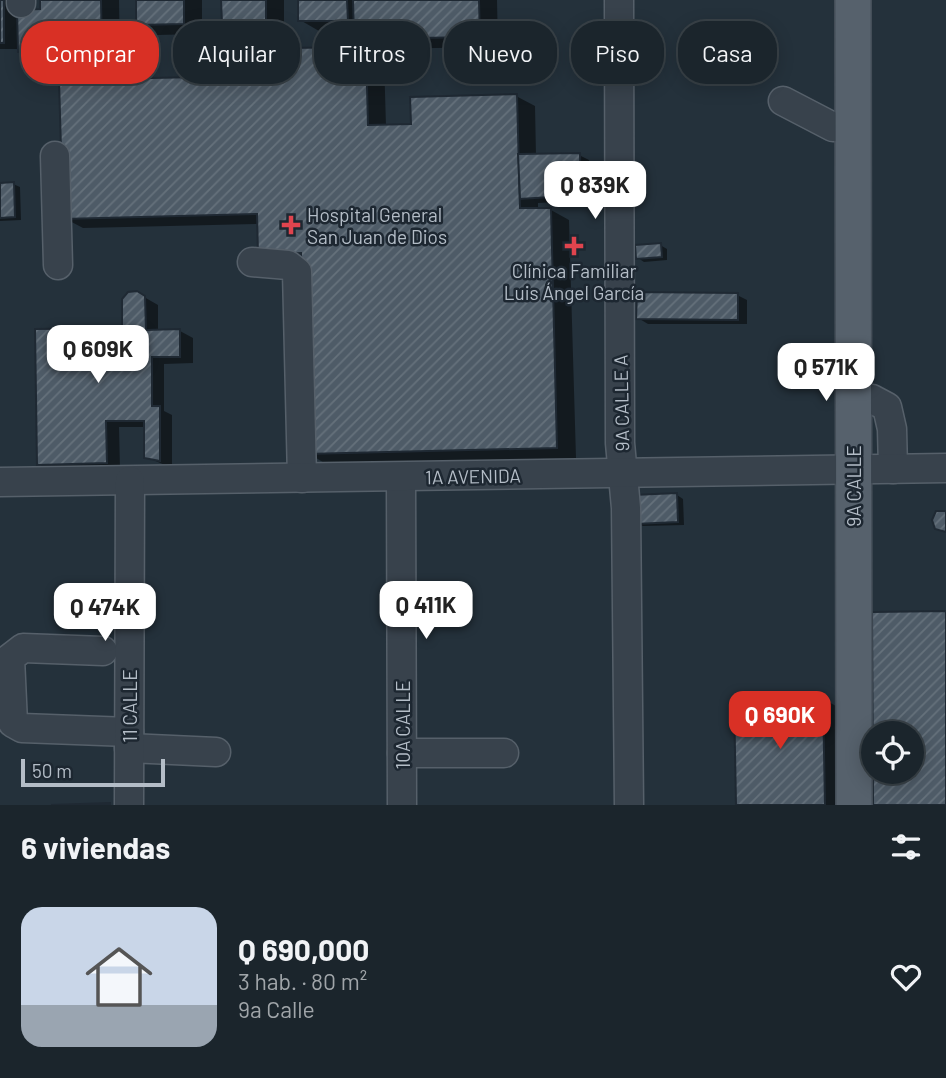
<!DOCTYPE html>
<html lang="es">
<meta charset="utf-8">
<style>
body{margin:0;font-family:Barlow,sans-serif;background:#242d34;color:#f1f3f6;height:100vh;display:flex;flex-direction:column;font-size:26px;white-space:nowrap}
*{box-sizing:border-box;margin:0}
p{font-size:23px;color:#a0a5a9}
.icon{flex:none;width:38px;height:38px;fill:none;stroke:currentColor;stroke-width:2;stroke-linecap:round;stroke-linejoin:round}
.map{position:relative;height:805px;overflow:hidden}
.details{display:flex;flex-direction:column;background:#1b252c;flex:1}
.details>*{flex:none}
.guide{position:absolute;left:21px;top:21px;width:905px;height:63px;display:flex;gap:14px}
.tools{position:absolute;left:861px;top:721px;display:grid;gap:14px}
.tools a{display:grid;place-items:center;width:63px;height:63px;border-radius:50%;background:#1b252c;box-shadow:0 4px 18px #0003,0 0 0 2px #394248;font-size:35px}
.scale{position:absolute;left:21px;bottom:18px;width:144px;box-sizing:border-box;padding-left:7px;border:4px solid #b4bdc7;border-top:0;font-size:19px;line-height:24px;white-space:nowrap;color:#b4bdc7;-webkit-text-stroke:5px #1d2731;paint-order:stroke}
.price{position:absolute;translate:-50% -60px;padding:0 16px;border-radius:14px;background:#fff;color:#222;font-size:23px;line-height:46px;filter:drop-shadow(0 2px 4px #0008)}
.price::after{content:'';position:absolute;left:50%;top:42px;width:21px;height:16px;margin-left:-10px;background:inherit;clip-path:polygon(0 0,100% 0,50% 100%)}
.price.current{background:#d93025;color:#fff}
ul{padding:0;list-style:none}
li{display:flex;align-items:center;gap:21px;height:175px;padding:0 21px}
li span{display:grid;place-items:center;flex:none;width:196px;height:140px;border-radius:21px;color:#555}
li>.icon{margin-inline-start:auto}
span .icon{width:84px;height:84px;fill:#fffc;stroke-width:1}
li b{font-size:30px}
h2{display:flex;justify-content:space-between;align-items:center;height:84px;padding:0 21px;font-size:30px}
.pill{padding:0 24px;border-radius:28px;background:#1b252c;box-shadow:0 4px 18px #0003,0 0 0 2px #394248;font-size:24px;line-height:63px}
.pill.current{background:#d93025;color:#fff}
.map>svg:first-child{display:block}
.shadow{fill:#0007}
.building{fill:url(#building-hatch);stroke:#1f2933;stroke-width:2;fill-rule:evenodd}
.lines{fill:none;stroke-linecap:round;stroke-linejoin:round}
.minor-casing{stroke:#56606a;stroke-width:31}
.major-casing{stroke:#444e58;stroke-width:38}
.minor{stroke:#38424c;stroke-width:28}
.major{stroke:#56616c;stroke-width:35}
.health-dot{fill:#e0444e;stroke:#1d2731;stroke-width:2.5}
.labels{text-anchor:middle;dominant-baseline:central;stroke-width:5;stroke-linejoin:round;paint-order:stroke}
.poi-label{font-size:19px;fill:#b4bdc7;stroke:#1d2731;text-anchor:start}
.street-label{font-size:19px;fill:#b4bdc7;stroke:#1d2731}
</style>
<div class="map">
<svg width="946" height="805" viewBox="0 0 946 805">
<defs>
<pattern id="building-hatch" width="6" height="6" patternUnits="userSpaceOnUse" patternTransform="scale(1.75)"><rect width="6" height="6" fill="#4e5b67"/><path d="M-1 1l2-2M0 6l6-6M5 7l2-2" fill="none" stroke="#65717b"/></pattern>
</defs>
<rect width="100%" height="100%" fill="#24313b"/>
<g class="shadow">
<path d="M0 0H17V12L42 11 41 0H119L120 60 38 62 20 49H0Z"/>
<path d="M137 0H202V34L157 35 138 24Z"/>
<path d="M223 0H284V33H242L224 22Z"/>
<path d="M300 0H497L498 47 374 49 356 38V30L319 31 300 20Z"/>
<path d="M365 48 384 59 386 126H413L516 96 535 106 536 156 579 155 589 160 591 200 538 203V210H551L569 220 576 458 326 464 308 453 303 264 259 224 83 228 64 218 287 76Z"/>
<path d="M0 184H13L20 187 21 220 0 221Z"/>
<path d="M660 245 667 249V260L644 262 638 258Z"/>
<path d="M137 293 158 305V331H180L193 338V363L164 364V411L172 415V468L146 457V427H119L120 469 51 471 38 464 124 330Z"/>
<path d="M737 295 747 300V324H648L638 318Z"/>
<path d="M677 495 683 499 684 525 643 526 637 523Z"/>
<path d="M873 613H946V805H875L874 772H912V733H874Z"/>
<path d="M823 699 836 706 837 805H737Z"/>
</g>
<g class="building">
<rect x="0" y="0" width="4" height="43"/>
<path d="M40 0H101L102 51 18 52 17 10 40 9Z"/>
<path d="M136 0H184V24L136 25Z"/>
<path d="M221 0H266V23H222Z"/>
<path d="M298 0H347L348 21H298Z"/>
<path d="M353 0H479L480 37 354 39Z"/>
<path d="M366 47 368 125 411 124 410 97 517 94 520 208H551L557 448 306 454 301 253 258 255 257 214 63 219 59 80 285 75V48Z"/>
<path d="M580 153 581 195 520 199 518 154Z"/>
<path d="M14 182 15 217 0 218V183Z"/>
<path d="M661 243 662 257 636 259 635 245Z"/>
<path d="M137 291 145 296 146 330 180 329V357H152V406H160V461L144 458V421H106L107 463 37 465 35 329 122 328V299L128 292Z"/>
<path d="M637 292 738 293V320L636 319Z"/>
<path d="M677 493 678 522 635 524 633 495Z"/>
<path d="M936 511H946V532L935 529 932 520Z"/>
<path d="M946 611V805H873L872 612ZM873 733H912V772H873Z"/>
<path d="M823 697 825 805H736L734 698Z"/>
<path d="M110 803V805H51Z"/>
</g>
<g class="lines">
<defs>
<g id="minor">
<path d="M21 0V3"/>
<path d="M619 0 620 443 626 508 629 805"/>
<path d="M783 101 833 127H854"/>
<path d="M55 156 58 265"/>
<path d="M252 262 288 265 297 272 302 478"/>
<path d="M854 398 872 399 887 407 892 429 893 469"/>
<path d="M401 477 402 805"/>
<path d="M0 482 946 468"/>
<path d="M103 651 23 648 10 658 13 723 22 728 129 732"/>
<path d="M129 748 216 752"/>
<path d="M402 753H504"/>
<path d="M129 805 130 481"/>
</g>
<path id="major" d="M853 0 854 805"/>
</defs>
<use href="#minor" class="minor-casing"/>
<use href="#major" class="major-casing"/>
<use href="#minor" class="minor"/>
<use href="#major" class="major"/>
</g>
<g class="health-dot">
<path d="M287.5 214.5h7v7h7v7h-7v7h-7v-7h-7v-7h7z"/>
<path d="M570.5 235.5h7v7h7v7h-7v7h-7v-7h-7v-7h7z"/>
</g>
<g class="labels">
<g class="poi-label">
<text x="307" y="214">Hospital General<tspan x="307" dy="22">San Juan de Dios</tspan></text>
<text x="574" y="270" text-anchor="middle">Clínica Familiar<tspan x="574" dy="22">Luis Ángel García</tspan></text>
</g>
<g class="street-label">
<text transform="translate(621 403) rotate(-91)">9A CALLE A</text>
<text transform="translate(473 476) rotate(-1)">1A AVENIDA</text>
<text transform="translate(853 486) rotate(-90)">9A CALLE</text>
<text transform="translate(129 706) rotate(-90)">11 CALLE</text>
<text transform="translate(402 725) rotate(-90)">10A CALLE</text>
</g>
</g>
</svg>
<div class="tools">
<a><svg class="icon" aria-label="locate" viewBox="0 0 24 24"><circle cx="12" cy="12" r="6"/><path d="M12 2v4M12 18v4M2 12h4M18 12h4"/></svg></a>
</div>
<div class="scale">50 m</div>
<b class="price" style="left:595px;top:221px">Q 839K</b>
<b class="price" style="left:98px;top:385px">Q 609K</b>
<b class="price" style="left:826px;top:403px">Q 571K</b>
<b class="price" style="left:426px;top:641px">Q 411K</b>
<b class="price" style="left:105px;top:643px">Q 474K</b>
<b class="price current" style="left:780px;top:751px">Q 690K</b>
<div class="guide">
<a class="pill current">Comprar</a>
<a class="pill">Alquilar</a>
<a class="pill">Filtros</a>
<a class="pill">Nuevo</a>
<a class="pill">Piso</a>
<a class="pill">Casa</a>
</div>
</div>
<section class="details">
<h2>6 viviendas<svg class="icon" aria-label="filters" viewBox="0 0 24 24"><path d="M4 7h16M4 17h16"/><circle cx="9" cy="7" r="2"/><circle cx="15" cy="17" r="2"/></svg></h2>
<ul>
<li><span style="background:linear-gradient(#c9d6e8 70%,#9aa5b1 0)"><svg class="icon" aria-label="home" viewBox="0 0 24 24"><path d="M3 11l9-7 9 7M6 9v11h12V9"/></svg></span><div><b>Q 690,000</b><p>3 hab. · 80 m²</p><p>9a Calle</p></div><svg class="icon" aria-label="heart" viewBox="0 0 24 24"><path d="M12 20l-8-8c-3-5 5-10 8-4 3-6 11-1 8 4z"/></svg></li>
</ul>
</section>
